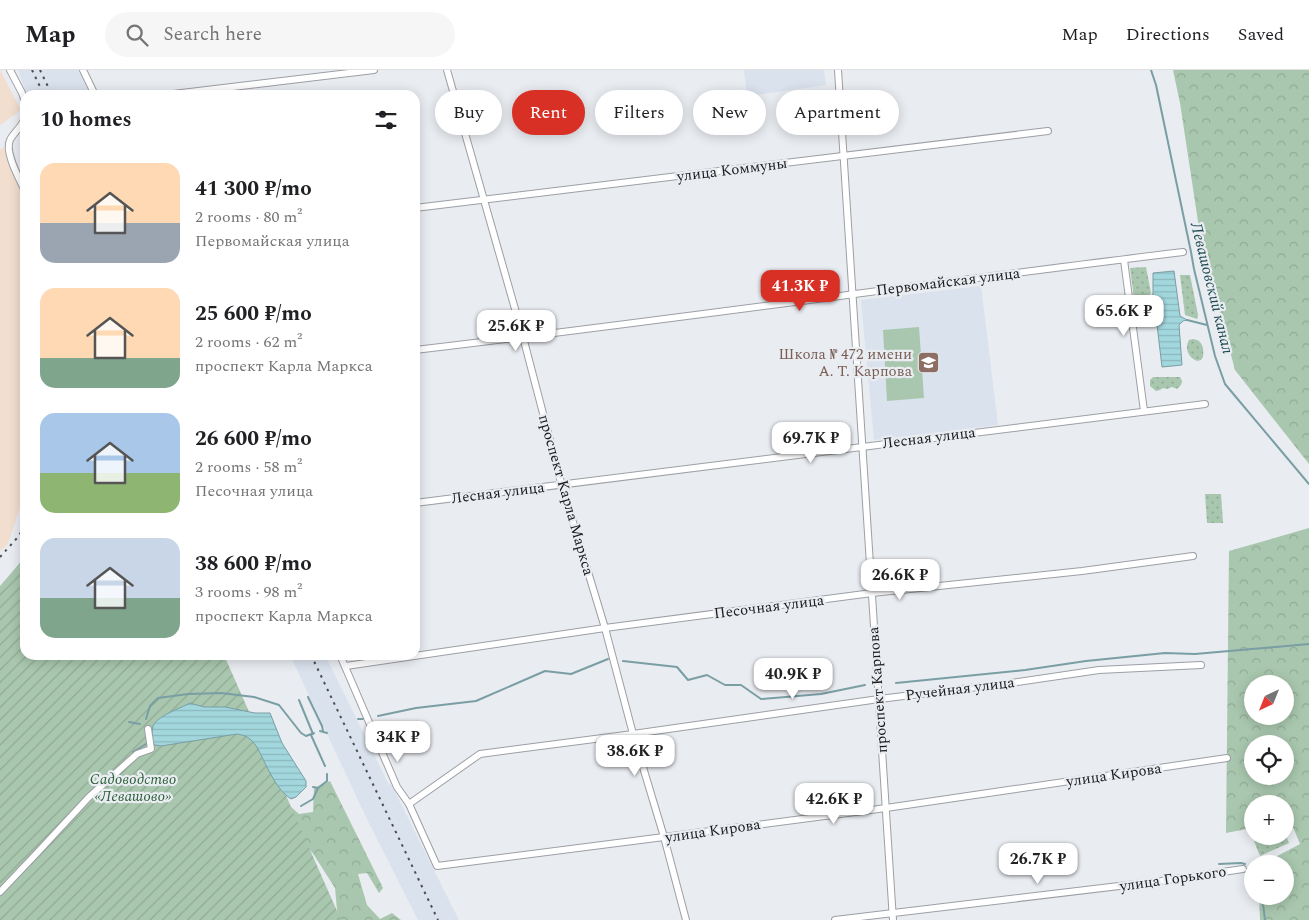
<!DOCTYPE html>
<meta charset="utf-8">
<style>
body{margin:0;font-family:Spectral,serif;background:#f6f6f6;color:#202124;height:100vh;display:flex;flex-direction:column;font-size:19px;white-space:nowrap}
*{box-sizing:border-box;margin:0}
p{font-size:16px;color:#757577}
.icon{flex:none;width:28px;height:28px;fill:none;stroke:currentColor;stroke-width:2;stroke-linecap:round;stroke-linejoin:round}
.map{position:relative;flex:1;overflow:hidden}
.drawer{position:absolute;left:20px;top:20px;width:400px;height:570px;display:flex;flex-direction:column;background:#fff;border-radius:15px;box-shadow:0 2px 12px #0003}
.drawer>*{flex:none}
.top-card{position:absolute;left:435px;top:20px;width:475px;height:45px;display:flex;gap:10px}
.needle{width:32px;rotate:223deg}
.fabs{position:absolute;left:1244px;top:605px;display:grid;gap:10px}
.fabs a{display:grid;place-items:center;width:50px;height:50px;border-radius:50%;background:#fff;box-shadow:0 2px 12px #0003;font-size:25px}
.price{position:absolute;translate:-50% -42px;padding:0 11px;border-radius:10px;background:#fff;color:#222;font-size:16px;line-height:32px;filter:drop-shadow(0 1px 2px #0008)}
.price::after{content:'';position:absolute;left:50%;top:30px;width:15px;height:11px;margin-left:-8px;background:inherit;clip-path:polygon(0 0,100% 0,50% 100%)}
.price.on{background:#d93025;color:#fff}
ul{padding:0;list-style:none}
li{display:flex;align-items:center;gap:15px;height:125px;padding:0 20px}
li span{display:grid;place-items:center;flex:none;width:140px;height:100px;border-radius:15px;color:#555}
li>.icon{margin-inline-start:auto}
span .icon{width:60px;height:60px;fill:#fffc;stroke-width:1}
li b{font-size:21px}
h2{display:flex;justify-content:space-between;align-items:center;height:60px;padding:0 20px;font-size:21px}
.chip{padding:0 18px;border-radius:22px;background:#fff;box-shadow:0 2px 12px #0003;font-size:18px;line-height:45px}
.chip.on{background:#d93025;color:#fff}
header{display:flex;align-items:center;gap:30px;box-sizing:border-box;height:70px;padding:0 25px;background:#fff;border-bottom:1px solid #e0e0e0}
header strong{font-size:24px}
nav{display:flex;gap:28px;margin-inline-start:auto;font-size:18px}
.search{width:350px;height:45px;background:#f6f6f6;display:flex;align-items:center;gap:12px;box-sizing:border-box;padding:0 18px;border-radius:28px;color:#757577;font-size:19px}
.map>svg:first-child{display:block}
.industrial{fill:#f2decf}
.built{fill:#dae2ed}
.forest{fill:url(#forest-crowns);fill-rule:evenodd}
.park{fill:url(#park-dots)}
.garden{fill:url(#garden-furrows)}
.pitch{fill:#a9c7ae}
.water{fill:url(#water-rules);stroke:#799ea4}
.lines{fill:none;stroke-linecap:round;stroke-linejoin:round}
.stream{stroke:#799ea4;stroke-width:2}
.minor-casing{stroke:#9c9fa4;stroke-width:8}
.minor{stroke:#fff;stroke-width:6}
.rail{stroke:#4c4e50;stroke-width:2;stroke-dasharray:2.5 5;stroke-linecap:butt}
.labels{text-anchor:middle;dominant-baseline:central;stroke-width:4.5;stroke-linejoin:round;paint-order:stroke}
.street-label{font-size:15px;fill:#181a1b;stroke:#e9ecf1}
.education-label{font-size:15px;fill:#785e54;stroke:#e9ecf1;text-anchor:end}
.park-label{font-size:15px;font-style:italic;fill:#2c6039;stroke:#e9ecf1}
.water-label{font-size:16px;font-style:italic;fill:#1a494f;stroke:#e9ecf1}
</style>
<header>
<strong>Map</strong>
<div class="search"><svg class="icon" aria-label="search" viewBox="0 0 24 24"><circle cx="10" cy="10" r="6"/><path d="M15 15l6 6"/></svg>Search here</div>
<nav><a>Map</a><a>Directions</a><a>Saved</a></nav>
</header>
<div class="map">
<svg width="1309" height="850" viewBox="0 0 1309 850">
<defs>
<pattern id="forest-crowns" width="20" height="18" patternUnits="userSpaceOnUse" patternTransform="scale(1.25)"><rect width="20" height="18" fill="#a9c7ae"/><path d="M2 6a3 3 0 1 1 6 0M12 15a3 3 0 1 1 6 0" fill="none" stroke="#91aa95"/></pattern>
<pattern id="park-dots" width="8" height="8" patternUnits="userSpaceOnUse" patternTransform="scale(1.25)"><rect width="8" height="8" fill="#a9c7ae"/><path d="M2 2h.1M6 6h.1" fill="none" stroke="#91aa95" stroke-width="1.8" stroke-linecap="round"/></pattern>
<pattern id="garden-furrows" width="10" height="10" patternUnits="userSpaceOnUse" patternTransform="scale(1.25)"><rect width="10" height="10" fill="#a9c7ae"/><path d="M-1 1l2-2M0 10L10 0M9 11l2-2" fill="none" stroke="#91aa95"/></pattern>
<pattern id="water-rules" width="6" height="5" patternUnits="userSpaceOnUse" patternTransform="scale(1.25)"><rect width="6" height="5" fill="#a2d7de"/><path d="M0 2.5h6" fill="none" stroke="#8bb8be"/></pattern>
</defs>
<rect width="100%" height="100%" fill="#e9ecf1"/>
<g class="industrial">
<path d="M0 0 21 40 0 55Z"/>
<path d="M4 77 13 104 25 131V422L8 474 0 481V80Z"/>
</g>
<g class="built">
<path d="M18 0H78L90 25H27Z"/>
<path d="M744 0H824L826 15 747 26Z"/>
<path d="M981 216 998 355 874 370 861 230Z"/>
<path d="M290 585H325L388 713 392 716 459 850H418L367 749Z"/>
</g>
<g class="forest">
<path d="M1173 0H1309V394L1235 300 1201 171 1180 33Z"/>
<path d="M1309 458V850H1260L1259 826H1285V794H1262L1300 774 1290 750 1285 751V734H1252V758L1226 763 1229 481ZM1252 614H1285V646H1252ZM1252 674H1285V706H1252Z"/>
<path d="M330 711 383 818 379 823 367 803 358 804 367 835 380 849 392 843 401 850H338L335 818 314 785 294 759 274 722 299 744 313 742 314 718Z"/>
</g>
<g class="park">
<path d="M1146 197 1151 223C1147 229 1141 233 1134 228L1130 198Z"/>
<path d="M1180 205H1190L1198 245 1197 249 1185 245Z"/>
<path d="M1193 269C1203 270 1204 279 1203 287L1201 290 1197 291C1189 288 1184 279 1189 270Z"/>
<path d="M1153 307H1180L1182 311 1181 315 1177 319 1172 317 1167 319 1163 318 1160 320 1156 321 1150 316V310Z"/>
<path d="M1205 424H1221L1223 453H1207Z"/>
<path d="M1285 763 1289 773 1260 786 1254 771 1265 766H1285Z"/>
</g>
<path class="garden" d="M25 487V585H224L341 850H0V516Z"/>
<path class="pitch" d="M919 257 924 328 887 331 883 260Z"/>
<g class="water">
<path d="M1174 201 1180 246 1187 250 1183 251 1179 255 1182 295 1162 297 1155 238 1154 233 1150 230 1153 224V203Z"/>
<path d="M190 633 204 637H225L255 643H270L282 673 306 711V717L296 727 291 729C277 720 269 701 262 687 259 681 256 674 251 670 247 666 242 665 237 664L161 676 155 675 152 672C152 667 152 660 153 656 157 646 181 638 190 633Z"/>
</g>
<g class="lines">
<g class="stream">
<path d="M1151 0 1156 15 1191 182 1194 199 1215 286 1225 314 1309 414"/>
<path d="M1187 250 1207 255"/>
<path d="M623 591 677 597 688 610 707 605 725 615H741L761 629 821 624 865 615"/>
<path d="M896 613 1025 600 1086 591 1165 583 1195 584 1309 574"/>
<path d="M308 627 322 656 323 661"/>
<path d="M299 630 313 664"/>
<path d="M378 646 416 638 476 631 545 601 571 604 608 589"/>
<path d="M146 649 150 636 158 628 188 624 221 623 254 627 279 635 301 663 306 666 314 663"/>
<path d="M358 649H363"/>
<path d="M129 652 140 654"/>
<path d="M320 661 327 663"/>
<path d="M311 665 325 696"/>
<path d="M133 682 146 674"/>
<path d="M313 717 318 718 327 711V704"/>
<path d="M301 736 313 729 318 718"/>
<path d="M1219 794 1241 793 1245 794"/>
<path d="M1250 797 1252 798"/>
<path d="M1262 826 1265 850"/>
</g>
<defs>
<g id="minor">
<path d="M10 0 22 23 25 31"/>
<path d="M83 0 95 25"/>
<path d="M447 0 523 267 562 416 605 558 633 664 664 767 686 850"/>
<path d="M838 0 893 850"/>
<path d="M165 25 374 0"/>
<path d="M25 47C23 56 14 62 10 70 4 82 20 110 25 121"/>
<path d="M415 138 1048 61"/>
<path d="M1124 190 1144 341"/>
<path d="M415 280C671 250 927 213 1183 182"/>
<path d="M415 433 1205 334"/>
<path d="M340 585 397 717 409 734 437 796 664 767 886 738 1227 688"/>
<path d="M346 596 605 558 872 523 1082 501 1193 486"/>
<path d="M409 734 480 684 633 664 879 629 1011 613 1099 600 1201 595"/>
<path d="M0 822 37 783 89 727 137 684 151 679 148 659"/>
<path d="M835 850 1161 811 1243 799"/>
</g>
</defs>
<use href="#minor" class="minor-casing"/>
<use href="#minor" class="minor"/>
<g class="rail">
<path d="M32 0 44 25"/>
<path d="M40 0 52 25"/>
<path d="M0 487 18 467 25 456"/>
<path d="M311 585 438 850"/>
</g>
</g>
<defs>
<symbol id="school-square" viewBox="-11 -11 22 22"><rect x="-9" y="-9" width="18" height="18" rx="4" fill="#8d6e63" stroke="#e9ecf1"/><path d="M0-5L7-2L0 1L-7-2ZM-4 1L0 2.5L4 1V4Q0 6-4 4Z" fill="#fff"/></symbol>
</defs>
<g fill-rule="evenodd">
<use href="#school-square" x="916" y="280" width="25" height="25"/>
</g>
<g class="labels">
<g class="street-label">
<text transform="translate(732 100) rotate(-7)">улица Коммуны</text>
<text transform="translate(948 212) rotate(-7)">Первомайская улица</text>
<text transform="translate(929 368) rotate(-7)">Лесная улица</text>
<text transform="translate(498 423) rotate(-7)">Лесная улица</text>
<text transform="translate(566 425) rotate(74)">проспект Карла Маркса</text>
<text transform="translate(769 537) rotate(-7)">Песочная улица</text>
<text transform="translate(960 619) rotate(-7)">Ручейная улица</text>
<text transform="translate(878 620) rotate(-94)">проспект Карпова</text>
<text transform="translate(1114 705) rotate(-8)">улица Кирова</text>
<text transform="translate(713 761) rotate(-8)">улица Кирова</text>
<text transform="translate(1173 809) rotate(-8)">улица Горького</text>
</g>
<g class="education-label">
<text x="912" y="284">Школа № 472 имени<tspan x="912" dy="17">А. Т. Карпова</tspan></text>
</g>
<g class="park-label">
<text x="133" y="709">Садоводство<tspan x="133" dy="17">«Левашово»</tspan></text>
</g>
<g class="water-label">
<text transform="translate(1212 218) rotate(76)">Левашовский канал</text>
</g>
</g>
</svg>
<div class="fabs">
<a><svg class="needle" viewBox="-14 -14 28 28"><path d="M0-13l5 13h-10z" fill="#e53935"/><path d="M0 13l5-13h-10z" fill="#757577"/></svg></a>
<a><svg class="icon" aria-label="locate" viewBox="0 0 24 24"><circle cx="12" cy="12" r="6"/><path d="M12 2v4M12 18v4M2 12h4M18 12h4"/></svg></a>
<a>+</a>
<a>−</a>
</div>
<b class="price on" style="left:800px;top:242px">41.3K ₽</b>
<b class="price" style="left:1124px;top:267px">65.6K ₽</b>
<b class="price" style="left:516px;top:282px">25.6K ₽</b>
<b class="price" style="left:811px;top:394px">69.7K ₽</b>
<b class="price" style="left:900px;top:531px">26.6K ₽</b>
<b class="price" style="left:793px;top:630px">40.9K ₽</b>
<b class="price" style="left:398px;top:693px">34K ₽</b>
<b class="price" style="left:635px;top:707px">38.6K ₽</b>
<b class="price" style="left:834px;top:755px">42.6K ₽</b>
<b class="price" style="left:1038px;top:815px">26.7K ₽</b>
<div class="top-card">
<a class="chip">Buy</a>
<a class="chip on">Rent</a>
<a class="chip">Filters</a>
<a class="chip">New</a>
<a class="chip">Apartment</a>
</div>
<section class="drawer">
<h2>10 homes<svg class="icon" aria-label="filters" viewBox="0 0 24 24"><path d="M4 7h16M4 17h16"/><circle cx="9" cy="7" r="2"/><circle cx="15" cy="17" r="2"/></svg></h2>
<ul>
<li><span style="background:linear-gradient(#ffd9b3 60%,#9aa5b1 0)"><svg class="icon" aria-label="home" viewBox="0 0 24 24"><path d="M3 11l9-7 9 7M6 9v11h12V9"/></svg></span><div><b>41 300 ₽/mo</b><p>2 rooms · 80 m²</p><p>Первомайская улица</p></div></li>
<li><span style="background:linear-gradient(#ffd9b3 70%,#7fa58c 0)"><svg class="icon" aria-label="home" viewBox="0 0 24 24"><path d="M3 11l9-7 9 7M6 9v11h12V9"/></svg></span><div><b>25 600 ₽/mo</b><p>2 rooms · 62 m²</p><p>проспект Карла Маркса</p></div></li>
<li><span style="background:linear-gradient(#a9c7e8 60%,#8fb573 0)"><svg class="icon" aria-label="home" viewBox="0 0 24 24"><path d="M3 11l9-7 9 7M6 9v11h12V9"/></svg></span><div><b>26 600 ₽/mo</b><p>2 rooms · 58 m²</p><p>Песочная улица</p></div></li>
<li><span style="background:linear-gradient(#c9d6e8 60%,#7fa58c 0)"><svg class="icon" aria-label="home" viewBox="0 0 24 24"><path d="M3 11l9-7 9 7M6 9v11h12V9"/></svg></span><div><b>38 600 ₽/mo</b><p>3 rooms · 98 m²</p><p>проспект Карла Маркса</p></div></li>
</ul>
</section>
</div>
